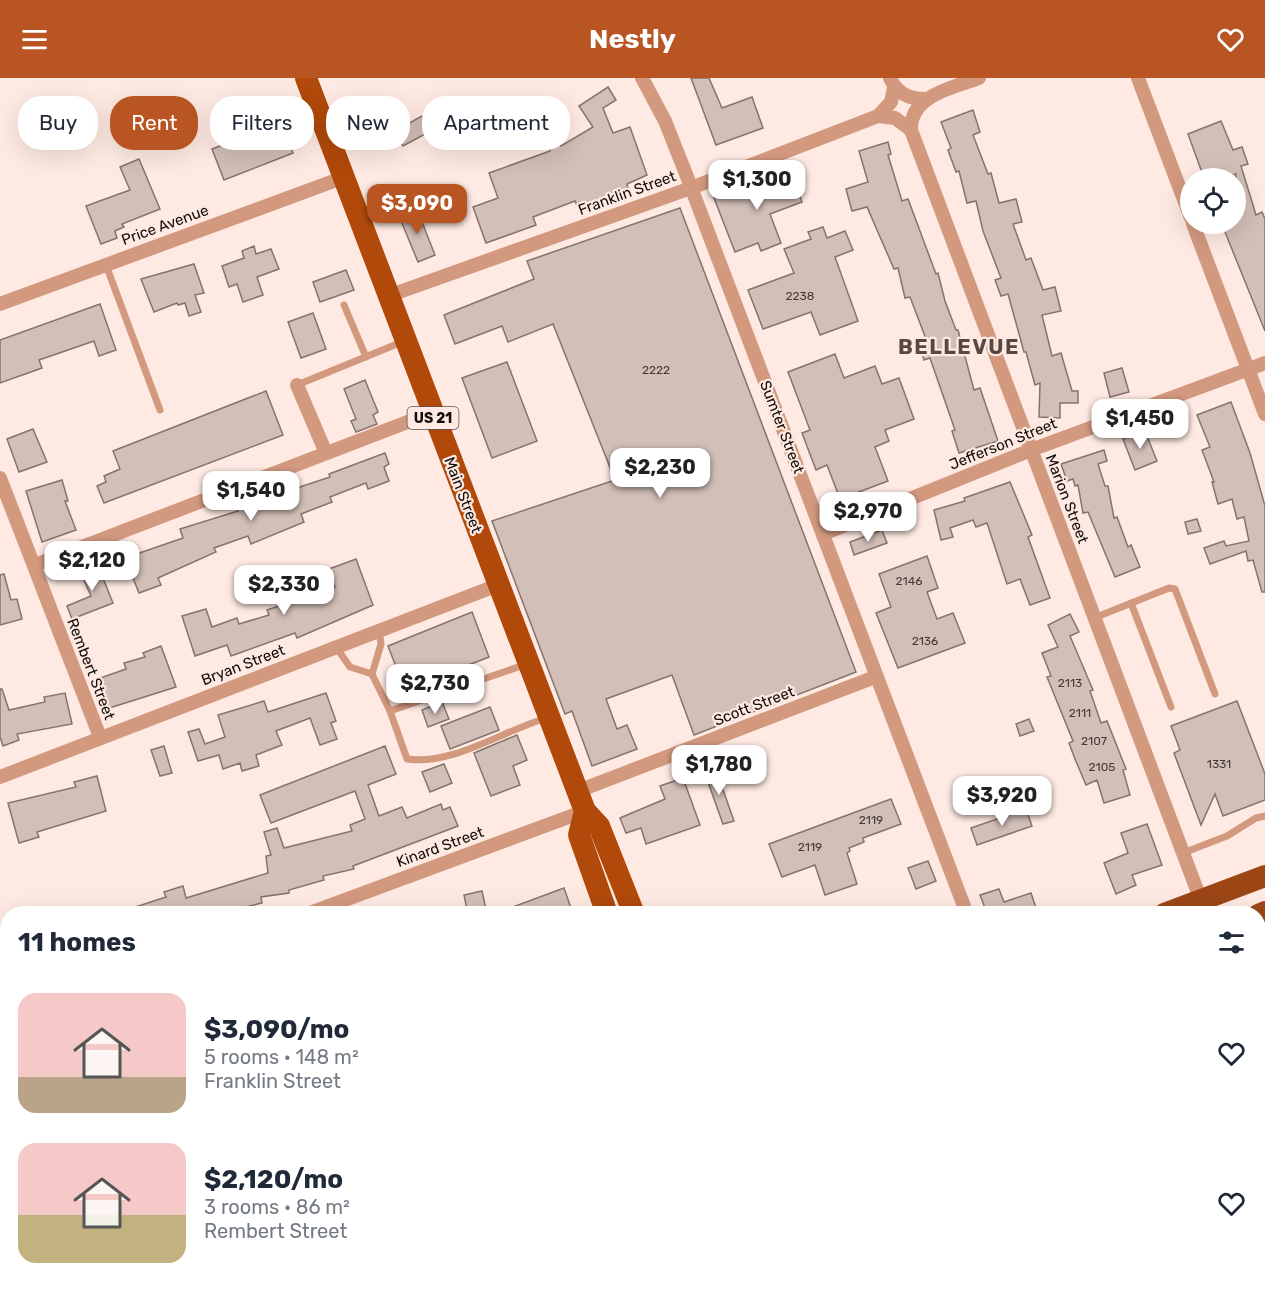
<!DOCTYPE html>
<meta charset="utf-8">
<style>
body{margin:0;font-family:Rubik,sans-serif;background:#f6f6f7;color:#1f2937;height:100vh;display:flex;flex-direction:column;font-size:22px;white-space:nowrap}
*{box-sizing:border-box;margin:0}
p{font-size:20px;color:#747a83}
.icon{flex:none;width:33px;height:33px;fill:none;stroke:currentColor;stroke-width:2;stroke-linecap:round;stroke-linejoin:round}
.map{position:relative;flex:1;overflow:hidden}
.drawer{position:absolute;left:0px;top:828px;width:1266px;height:384px;display:flex;flex-direction:column;background:#fff;border-radius:24px 24px 0 0;box-shadow:0 6px 24px #0002}
.drawer>*{flex:none}
.guide{position:absolute;left:18px;top:18px;width:600px;height:54px;display:flex;gap:12px}
.tools{position:absolute;left:1180px;top:90px;display:grid;gap:12px}
.tools a{display:grid;place-items:center;width:66px;height:66px;border-radius:50%;background:#fff;box-shadow:0 6px 24px #0002;font-size:30px}
.price{position:absolute;translate:-50% -51px;padding:0 14px;border-radius:12px;background:#fff;color:#222;font-size:20px;line-height:39px;filter:drop-shadow(0 2px 3px #0008)}
.price::after{content:'';position:absolute;left:50%;top:36px;width:18px;height:14px;margin-left:-9px;background:inherit;clip-path:polygon(0 0,100% 0,50% 100%)}
.price.active{background:#b95522;color:#fff}
ul{padding:0;list-style:none}
li{display:flex;align-items:center;gap:18px;height:150px;padding:0 18px}
li span{display:grid;place-items:center;flex:none;width:168px;height:120px;border-radius:18px;color:#555}
li>.icon{margin-inline-start:auto}
span .icon{width:72px;height:72px;fill:#fffc;stroke-width:1}
li b{font-size:26px}
h2{display:flex;justify-content:space-between;align-items:center;height:72px;padding:0 18px;font-size:26px}
.pill{padding:0 21px;border-radius:24px;background:#fff;box-shadow:0 6px 24px #0002;font-size:21px;line-height:54px}
.pill.active{background:#b95522;color:#fff}
header{display:flex;justify-content:space-between;align-items:center;height:78px;padding:0 18px;background:#b95522;color:#fff;font-size:27px;font-weight:700}
.map>svg:first-child{display:block}
.building{fill:#d2bfb7;stroke:#85746d;stroke-width:1.5}
.lines{fill:none;stroke-linecap:round;stroke-linejoin:round}
.service{stroke:#d3997f;stroke-width:7}
.minor{stroke:#d3997f;stroke-width:14}
.tertiary{stroke:#d3997f;stroke-width:18}
.secondary{stroke:#c16c45;stroke-width:20}
.primary{stroke:#b1490a;stroke-width:22}
.trunk{stroke:#9c4616;stroke-width:22}
.labels{text-anchor:middle;dominant-baseline:central;stroke-width:4.5;stroke-linejoin:round;paint-order:stroke}
.number-label{font-size:12px;fill:#443a36}
.shield{fill:#feeae2;stroke:#5a504c;stroke-width:1.5}
.shield-label{font-size:14px;font-weight:bold;fill:#140e0b}
.street-label{font-size:15px;fill:#140e0b;stroke:#feeae2}
.district-label{font-size:21px;font-weight:bold;letter-spacing:1.5px;fill:#584841;stroke:#feeae2}
</style>
<header><svg class="icon" aria-label="menu" viewBox="0 0 24 24"><path d="M4 6h16M4 12h16M4 18h16"/></svg>Nestly<svg class="icon" aria-label="heart" viewBox="0 0 24 24"><path d="M12 20l-8-8c-3-5 5-10 8-4 3-6 11-1 8 4z"/></svg></header>
<div class="map">
<svg width="1265" height="1212" viewBox="0 0 1265 1212">
<rect width="100%" height="100%" fill="#feeae2"/>
<g class="building">
<path d="M691 0H709L722 30 752 19 763 50 716 67Z"/>
<path d="M608 9 616 22 603 30 613 55 630 49 647 97 627 106 629 114 579 132 575 123 533 139 536 147 486 165 473 129 498 120 489 95 550 73 542 43 561 68 593 49 579 28Z"/>
<path d="M973 32 980 54 973 57 988 96 991 95 999 125 1016 121 1022 144 1013 146 1026 182 1031 180 1043 212 1055 209 1061 233 1042 237 1052 278 1061 275 1072 313H1078V325H1060V340L1039 339 1040 305 1035 307 1026 274H1024L1008 216 1001 218 995 202 1001 200 983 153 976 123 967 125 959 93 956 94 948 72 951 70 941 44Z"/>
<path d="M422 38 431 53 403 68 395 53Z"/>
<path d="M1221 43 1233 72 1242 69 1248 86 1241 88 1256 137 1262 134 1265 141V253L1223 149 1236 146V96L1223 100H1204L1188 56Z"/>
<path d="M281 45 293 75 224 102 212 71Z"/>
<path d="M888 64 891 76 888 77 902 123 908 121 936 196 938 195 945 223 956 252H958L974 312 980 310 998 363 959 375 952 353 955 352 930 280 924 282 918 263 926 261 910 219 905 220 898 190 894 191 867 129 852 133 846 111 868 104 859 73Z"/>
<path d="M139 81 160 131 122 146 124 149 115 153 117 160 101 166 86 128 130 112 120 89Z"/>
<path d="M790 92 802 124 770 136 781 165 761 173 758 165 735 174 714 120Z"/>
<path d="M680 130 856 594 694 657 672 597 606 621 617 651 627 647 637 671 592 688 572 633 565 636 492 443 615 402 553 246 508 264 502 248 455 266 444 237 534 201 527 183Z"/>
<path d="M417 131 435 177 418 184 399 138Z"/>
<path d="M823 149 827 160 845 153 853 172 835 179 858 243 820 257 811 234 763 251 748 212 794 195 784 171 811 161 808 154Z"/>
<path d="M254 168 256 176 271 171 279 191 257 199 263 217 243 224 237 206 229 209 222 188 244 180 242 173Z"/>
<path d="M194 186 204 215 195 217 201 234 189 238 185 225 178 227 177 225 154 234 141 201Z"/>
<path d="M346 192 354 212 320 224 313 204Z"/>
<path d="M100 226 116 272 99 278 94 263 39 282 42 290 0 305V262Z"/>
<path d="M313 235 326 271 301 280 288 244Z"/>
<path d="M835 276 844 300 875 288 882 306 899 300 914 341 885 352 889 363 875 369 888 403 840 421 827 387 816 392 802 355 810 352 788 294Z"/>
<path d="M507 284 537 363 492 380 462 300Z"/>
<path d="M1122 290 1129 314 1110 319 1104 295Z"/>
<path d="M365 302 378 334 373 337 377 346 356 354 351 343 356 341 344 311Z"/>
<path d="M266 313 283 357 104 425 97 408 106 404 104 398 120 391 113 373Z"/>
<path d="M1231 324 1250 375 1265 428V514H1262L1253 482 1248 483 1246 473 1210 486 1204 470 1224 463 1226 468 1249 463 1244 439 1237 441 1232 421 1218 426 1212 404H1214L1202 372 1210 369 1197 337Z"/>
<path d="M33 351 47 384 19 394 7 361Z"/>
<path d="M1145 353 1157 383 1135 392 1123 361Z"/>
<path d="M1104 372 1107 383 1098 386 1105 408H1108L1114 440 1117 439 1128 469 1131 467 1140 489 1115 499 1088 434 1083 435 1078 407 1075 408 1073 401 1067 403 1061 386Z"/>
<path d="M385 375 389 386 384 389 389 403 368 411 366 405 330 419 332 424 301 436 304 444 251 466 248 458 214 470 216 474 158 500 161 507 139 515 125 480 183 460 180 451 238 433 237 430 330 399 329 396Z"/>
<path d="M62 402 68 423H65L76 452 42 464 26 413Z"/>
<path d="M1010 404 1032 457 1028 459 1050 520 1030 527 1020 501 1007 506 987 445 976 449 973 442 950 450 953 459 941 462 934 432 965 423 964 420Z"/>
<path d="M1197 441 1201 453 1188 456 1185 444Z"/>
<path d="M882 452 887 465 854 477 850 464Z"/>
<path d="M927 478 938 510 927 514 937 541 953 535 965 565 898 590 876 535 891 529 879 496Z"/>
<path d="M356 481 373 527 297 560 295 555 231 578 227 567 195 578 182 538 206 531 212 549 237 540 239 546 269 537 267 532 285 526 284 522 296 518 298 524 335 509 329 491Z"/>
<path d="M101 484 107 498 103 500 113 525 72 541 67 528 91 518 80 493Z"/>
<path d="M4 496 11 522 17 521 22 541 0 547V497Z"/>
<path d="M472 534 489 579 405 612 388 568Z"/>
<path d="M1070 536 1079 554 1070 558 1093 612 1090 613 1101 645 1107 643 1126 691 1123 692 1130 717 1104 725 1097 702 1086 707 1075 681 1069 665 1073 663 1047 599 1051 598 1042 575 1058 569 1048 547Z"/>
<path d="M161 568 176 609 103 632 92 603 126 591 124 585 145 579 143 575Z"/>
<path d="M0 611H2L9 632 45 624 44 619 65 615 72 646 17 656 19 662 3 668 0 659Z"/>
<path d="M326 615 336 643 331 645 337 661 320 667 310 640 276 653 282 667 256 677 259 688 242 693 240 685 223 691 219 677 198 683 188 654 199 651 205 666 225 659 218 637 264 623 268 634Z"/>
<path d="M1237 623 1265 696V722L1223 738 1215 716 1201 747 1174 675 1180 672 1171 648Z"/>
<path d="M442 624 449 641 428 649 422 632Z"/>
<path d="M490 629 499 652 450 671 441 648Z"/>
<path d="M1029 641 1034 653 1020 658 1016 646Z"/>
<path d="M517 657 527 682 513 688 520 707 491 718 474 675Z"/>
<path d="M164 668 172 695 160 698 151 672Z"/>
<path d="M385 668 396 696 368 707 379 738 402 729 407 740 441 726 443 732 450 729 458 748 353 788 354 791 323 798 324 802 289 812V815L261 819 262 825 228 833 229 836H123V833L166 819 164 814 183 808 186 820 268 795 266 778 271 777 264 754 277 750 284 770 352 753 350 747 365 741 355 713 271 745 260 717Z"/>
<path d="M444 686 452 705 430 714 422 694Z"/>
<path d="M715 689 734 743 723 746 704 693Z"/>
<path d="M97 698 106 733 37 754 39 759 19 765 8 725 76 709 74 704Z"/>
<path d="M683 700 700 747 646 766 641 750 626 755 620 740 665 721 660 708Z"/>
<path d="M891 721 901 746 863 760 864 764 849 770 850 773 847 775 857 806 825 817 815 787 782 799 769 766Z"/>
<path d="M1026 731 1032 748 977 767 971 750Z"/>
<path d="M1147 746 1162 787 1132 797 1136 807 1116 816 1104 785 1128 775 1121 755Z"/>
<path d="M928 783 936 803 916 811 908 790Z"/>
<path d="M564 810 573 836H499V834Z"/>
<path d="M999 811 1004 824 1031 815 1038 836H976L985 830 980 817Z"/>
<path d="M482 813 487 836H468L464 817Z"/>
</g>
<g class="lines">
<g class="service">
<path d="M106 187 160 332"/>
<path d="M344 227 366 279"/>
<path d="M297 307 402 264"/>
<path d="M1131 525 1171 629"/>
<path d="M1094 540 1169 510 1175 511 1215 616"/>
<path d="M379 552 381 566 372 596 390 633 407 681C452 688 504 652 547 640"/>
<path d="M336 569 350 589 372 596"/>
<path d="M390 633 527 586"/>
<path d="M1183 775 1227 758 1256 740 1265 738"/>
<path d="M0 972 8 967"/>
</g>
<g class="minor">
<path d="M642 0 665 43 686 96 967 836"/>
<path d="M890 0C897 15 908 21 925 21"/>
<path d="M1138 0 1191 140"/>
<path d="M878 38 895 40 911 52 1206 836"/>
<path d="M911 52C910 17 953 10 979 0"/>
<path d="M1193 146 1265 336"/>
<path d="M388 218 691 110 878 38 891 24 894 10"/>
<path d="M0 226 342 100"/>
<path d="M297 307 326 375"/>
<path d="M0 400 100 659"/>
<path d="M823 456 1031 372 1265 285"/>
<path d="M35 487 431 335"/>
<path d="M0 699 498 507"/>
<path d="M578 713 875 599"/>
<path d="M307 836 585 733"/>
</g>
<g class="tertiary">
<path d="M1258 1201 1265 1199"/>
<path d="M1107 1204 1110 1212"/>
<path d="M1136 1204 1138 1212"/>
<path d="M1228 1212 1249 1204"/>
</g>
<g class="secondary">
<path d="M744 1204 746 1212"/>
<path d="M774 1204 777 1212"/>
</g>
<g class="primary">
<path d="M306 0 585 733 599 748 634 836"/>
<path d="M585 733 579 757 607 836"/>
<path d="M354 1204 357 1212"/>
<path d="M393 1204 396 1212"/>
</g>
<g class="trunk">
<path d="M1164 836 1265 798"/>
<path d="M1258 837 1265 834"/>
<path d="M144 1212 164 1204"/>
<path d="M252 1212 273 1204"/>
</g>
</g>
<g class="labels">
<g class="number-label">
<text x="800" y="218">2238</text>
<text x="656" y="292">2222</text>
<text x="909" y="503">2146</text>
<text x="925" y="563">2136</text>
<text x="1070" y="605">2113</text>
<text x="1080" y="635">2111</text>
<text x="1094" y="663">2107</text>
<text x="1219" y="686">1331</text>
<text x="1102" y="689">2105</text>
<text x="871" y="742">2119</text>
<text x="810" y="769">2119</text>
</g>
<rect class="shield" x="407.5" y="329" width="51" height="22" rx="4.5"/>
<g class="shield-label">
<text x="433" y="340">US 21</text>
</g>
<g class="street-label">
<text transform="translate(627 115) rotate(-20)">Franklin Street</text>
<text transform="translate(165 147) rotate(-20)">Price Avenue</text>
<text transform="translate(782 349) rotate(69)">Sumter Street</text>
<text transform="translate(1003 366) rotate(-22)">Jefferson Street</text>
<text transform="translate(463 417) rotate(69)">Main Street</text>
<text transform="translate(1067 421) rotate(69)">Marion Street</text>
<text transform="translate(243 587) rotate(-21)">Bryan Street</text>
<text transform="translate(91 591) rotate(69)">Rembert Street</text>
<text transform="translate(754 628) rotate(-21)">Scott Street</text>
<text transform="translate(440 769) rotate(-20)">Kinard Street</text>
</g>
<g class="district-label">
<text x="959" y="268">BELLEVUE</text>
</g>
</g>
</svg>
<div class="tools">
<a><svg class="icon" aria-label="locate" viewBox="0 0 24 24"><circle cx="12" cy="12" r="6"/><path d="M12 2v4M12 18v4M2 12h4M18 12h4"/></svg></a>
</div>
<b class="price" style="left:757px;top:133px">$1,300</b>
<b class="price active" style="left:417px;top:157px">$3,090</b>
<b class="price" style="left:1140px;top:372px">$1,450</b>
<b class="price" style="left:660px;top:421px">$2,230</b>
<b class="price" style="left:251px;top:444px">$1,540</b>
<b class="price" style="left:868px;top:465px">$2,970</b>
<b class="price" style="left:92px;top:514px">$2,120</b>
<b class="price" style="left:284px;top:538px">$2,330</b>
<b class="price" style="left:435px;top:637px">$2,730</b>
<b class="price" style="left:719px;top:718px">$1,780</b>
<b class="price" style="left:1002px;top:749px">$3,920</b>
<div class="guide">
<a class="pill">Buy</a>
<a class="pill active">Rent</a>
<a class="pill">Filters</a>
<a class="pill">New</a>
<a class="pill">Apartment</a>
</div>
<section class="drawer">
<h2>11 homes<svg class="icon" aria-label="filters" viewBox="0 0 24 24"><path d="M4 7h16M4 17h16"/><circle cx="9" cy="7" r="2"/><circle cx="15" cy="17" r="2"/></svg></h2>
<ul>
<li><span style="background:linear-gradient(#f6c9c9 70%,#b9a48a 0)"><svg class="icon" aria-label="home" viewBox="0 0 24 24"><path d="M3 11l9-7 9 7M6 9v11h12V9"/></svg></span><div><b>$3,090/mo</b><p>5 rooms · 148 m²</p><p>Franklin Street</p></div><svg class="icon" aria-label="heart" viewBox="0 0 24 24"><path d="M12 20l-8-8c-3-5 5-10 8-4 3-6 11-1 8 4z"/></svg></li>
<li><span style="background:linear-gradient(#f6c9c9 60%,#c2b280 0)"><svg class="icon" aria-label="home" viewBox="0 0 24 24"><path d="M3 11l9-7 9 7M6 9v11h12V9"/></svg></span><div><b>$2,120/mo</b><p>3 rooms · 86 m²</p><p>Rembert Street</p></div><svg class="icon" aria-label="heart" viewBox="0 0 24 24"><path d="M12 20l-8-8c-3-5 5-10 8-4 3-6 11-1 8 4z"/></svg></li>
</ul>
</section>
</div>
